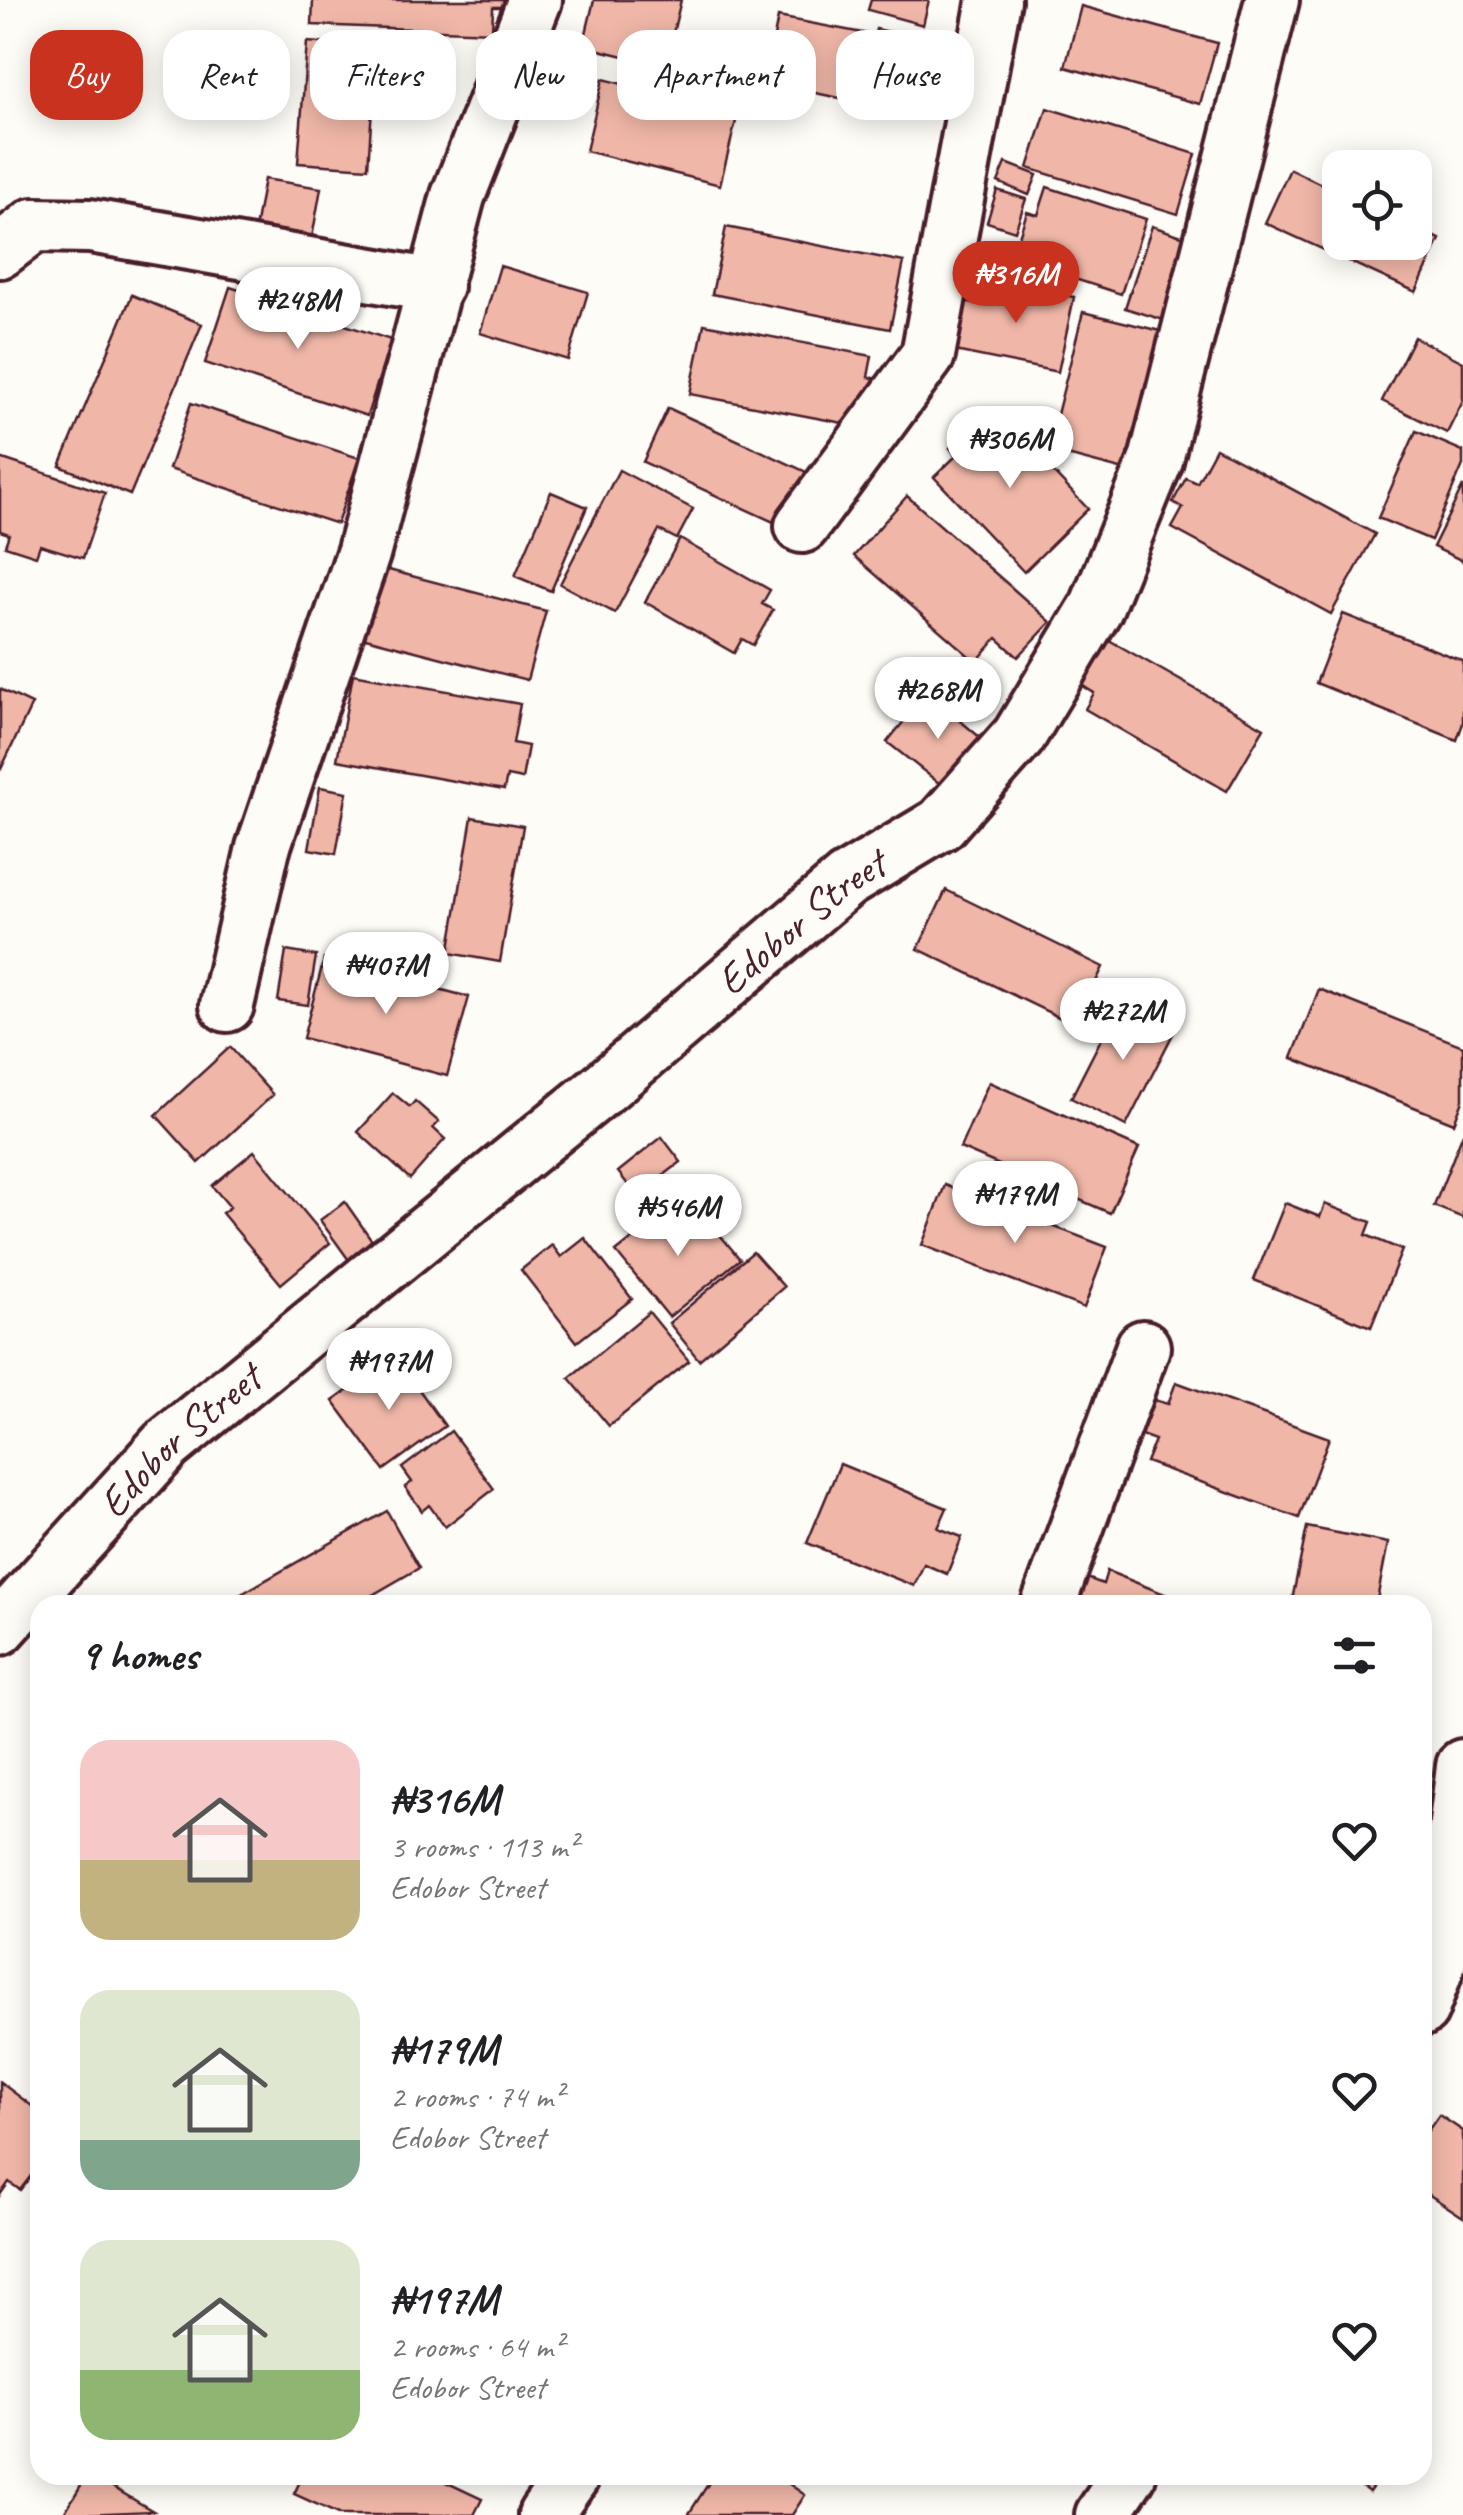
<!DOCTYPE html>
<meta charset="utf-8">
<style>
body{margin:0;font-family:Caveat,sans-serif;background:#f6f6f6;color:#202124;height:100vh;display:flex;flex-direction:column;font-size:38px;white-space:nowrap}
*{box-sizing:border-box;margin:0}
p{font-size:32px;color:#757577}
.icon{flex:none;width:55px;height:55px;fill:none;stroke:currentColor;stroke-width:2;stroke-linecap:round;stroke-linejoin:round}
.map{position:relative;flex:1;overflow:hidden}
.side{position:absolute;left:30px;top:1595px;width:1402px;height:890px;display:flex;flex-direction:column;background:#fff;border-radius:30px;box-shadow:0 5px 25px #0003}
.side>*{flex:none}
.hud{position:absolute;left:30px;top:30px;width:1405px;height:90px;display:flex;gap:20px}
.controls{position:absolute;left:1322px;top:150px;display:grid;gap:20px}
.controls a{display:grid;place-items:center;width:110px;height:110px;border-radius:20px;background:#fff;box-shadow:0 5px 25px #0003;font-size:50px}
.price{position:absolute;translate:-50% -85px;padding:0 22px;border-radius:35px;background:#fff;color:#222;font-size:32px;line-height:65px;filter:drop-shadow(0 2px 5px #0008)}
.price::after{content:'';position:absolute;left:50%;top:60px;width:30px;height:22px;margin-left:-15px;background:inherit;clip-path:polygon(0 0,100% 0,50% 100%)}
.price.active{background:#c8321e;color:#fff}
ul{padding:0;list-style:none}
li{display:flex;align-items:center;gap:30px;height:250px;padding:0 50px}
li span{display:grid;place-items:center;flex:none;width:280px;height:200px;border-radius:30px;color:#555}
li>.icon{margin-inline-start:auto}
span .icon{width:120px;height:120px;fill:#fffc;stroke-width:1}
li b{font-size:42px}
h2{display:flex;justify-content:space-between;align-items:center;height:120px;padding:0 50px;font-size:42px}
.tag{padding:0 35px;border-radius:30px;background:#fff;box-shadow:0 5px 25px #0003;font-size:35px;line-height:90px}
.tag.active{background:#c8321e;color:#fff}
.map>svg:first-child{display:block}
.building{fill:#f0b7a8;stroke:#4a1f2b;stroke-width:2.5}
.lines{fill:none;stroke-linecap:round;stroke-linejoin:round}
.street-casing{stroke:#4a1f2b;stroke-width:60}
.street{stroke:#fdfcf7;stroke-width:52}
.labels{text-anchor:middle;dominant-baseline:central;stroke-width:10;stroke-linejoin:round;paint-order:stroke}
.street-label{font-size:42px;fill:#4a1f2b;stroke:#fdfcf7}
</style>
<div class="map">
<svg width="1463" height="2515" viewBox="0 0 1463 2515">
<rect width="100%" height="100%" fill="#fdfcf7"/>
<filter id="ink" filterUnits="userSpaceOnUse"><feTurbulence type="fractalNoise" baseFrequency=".01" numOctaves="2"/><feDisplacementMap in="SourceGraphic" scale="20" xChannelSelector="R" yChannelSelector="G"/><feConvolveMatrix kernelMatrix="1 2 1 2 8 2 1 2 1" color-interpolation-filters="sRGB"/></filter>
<g filter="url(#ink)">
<g class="building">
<path d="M313 0H506L505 7H493L492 32 312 25Z"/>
<path d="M594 0H681L665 66 583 46Z"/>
<path d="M871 0H929L923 25 868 10Z"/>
<path d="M1081 6 1217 43 1200 104 1065 67Z"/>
<path d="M778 17 868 34 855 101 765 83Z"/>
<path d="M876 29 936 42 933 59 964 66 954 111 922 104 920 116 859 104Z"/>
<path d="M307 42 376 47 368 168 298 163Z"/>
<path d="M603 79 738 113 720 185 586 151Z"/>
<path d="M1047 108 1196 154 1178 214 1028 168Z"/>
<path d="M1006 163 1037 175 1029 195 998 182Z"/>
<path d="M1290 169 1340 193V242H1415V227L1440 239 1416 292 1265 223Z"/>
<path d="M264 179 321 188 312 238 255 229Z"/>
<path d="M1047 187 1146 219 1121 294 1022 262 1025 253 1015 249 1027 212 1038 215Z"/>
<path d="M997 190 1026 199 1015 231 987 222Z"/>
<path d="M1152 226 1197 241 1170 322 1125 308Z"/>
<path d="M726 227 904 262 890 329 712 294Z"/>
<path d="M500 266 588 292 568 360 480 333Z"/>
<path d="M984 279 1074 297 1058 372 955 351 965 301 979 304Z"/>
<path d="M230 287 391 340 367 416 205 363Z"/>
<path d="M132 295 202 324 130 495 60 466Z"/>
<path d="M1083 312 1160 331 1124 470 1048 450Z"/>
<path d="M704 324 872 356 868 377 882 380 859 426 690 394Z"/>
<path d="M1414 337 1463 362V401L1447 433 1382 401Z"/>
<path d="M191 403 359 458 337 524 169 469Z"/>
<path d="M668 408 813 475 789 529 643 462Z"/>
<path d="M985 414 993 422 999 415 1088 509 1024 572 934 477 956 456 950 448Z"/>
<path d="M1416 431 1463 451V465L1431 540 1378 518Z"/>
<path d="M1216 448 1375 534 1331 614 1172 528 1183 508 1173 502 1186 478 1197 483Z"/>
<path d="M0 458 105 493 83 558 40 545 36 556 5 546 9 534 0 531Z"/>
<path d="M619 470 693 509 677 539 659 530 615 613 560 584Z"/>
<path d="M1463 486V561L1433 547Z"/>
<path d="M551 492 587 507 551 591 515 576Z"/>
<path d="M907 496 1051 622 1018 657 997 638 976 662 854 556Z"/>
<path d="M680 539 770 590 762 604 773 610 753 645 742 639 734 653 645 602Z"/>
<path d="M377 567 546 611 527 680 358 636Z"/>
<path d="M1343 614 1463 661V723L1457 740 1316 683Z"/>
<path d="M1109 640 1264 728 1227 791 1085 709 1094 693 1083 686Z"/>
<path d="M353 674 520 704 513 743 528 746 522 779 507 776 504 790 337 760Z"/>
<path d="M0 689 32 704 1 769 0 768Z"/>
<path d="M927 693 988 744 949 791 887 742Z"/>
<path d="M320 787 347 792 336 854 309 849Z"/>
<path d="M472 817 523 826 500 962 449 953Z"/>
<path d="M946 890 1103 967 1075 1025 918 949Z"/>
<path d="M286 951 316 956 308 1005 278 1001Z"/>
<path d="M324 959 469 997 447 1076 303 1038Z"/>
<path d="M1319 989 1463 1046V1100L1454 1123 1292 1058Z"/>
<path d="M1121 1000 1176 1028 1126 1126 1071 1098Z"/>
<path d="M230 1047 273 1095 199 1163 156 1115Z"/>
<path d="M989 1082 1139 1148 1110 1213 960 1148Z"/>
<path d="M393 1093 410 1107 415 1101 439 1122 433 1128 445 1139 410 1179 358 1132Z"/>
<path d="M1463 1133V1218L1434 1206Z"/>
<path d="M662 1137 681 1162 637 1196 618 1172Z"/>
<path d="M254 1151 330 1243 281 1284 222 1213 230 1207 212 1186Z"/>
<path d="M945 1185 1107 1247 1084 1308 922 1245Z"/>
<path d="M345 1202 383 1256 359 1274 320 1220Z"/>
<path d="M1285 1203 1320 1217 1325 1204 1371 1222 1366 1235 1402 1250 1371 1327 1254 1280Z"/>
<path d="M696 1206 740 1259 669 1317 616 1252 656 1220 665 1231Z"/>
<path d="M585 1238 632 1299 577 1342 521 1270 552 1245 561 1257Z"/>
<path d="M753 1252 784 1287 699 1360 669 1323Z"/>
<path d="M649 1312 689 1361 609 1426 569 1378Z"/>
<path d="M395 1356 445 1426 384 1470 333 1401Z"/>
<path d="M1176 1382 1329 1438 1299 1518 1146 1462 1155 1440 1141 1435 1154 1400 1168 1404Z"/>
<path d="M451 1431 494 1489 445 1527 429 1505 422 1511 405 1487 412 1482 402 1468Z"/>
<path d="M840 1464 947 1508 938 1528 962 1537 947 1574 924 1564 914 1586 807 1543Z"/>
<path d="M387 1511 419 1568 355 1605H222Z"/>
<path d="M1307 1527 1388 1543 1376 1605H1291Z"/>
<path d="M1107 1571 1192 1605H1071L1082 1576 1103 1584Z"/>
<path d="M0 2082 40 2112V2164L20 2190 9 2182 0 2195Z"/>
<path d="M1439 2115 1463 2131V2217L1422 2190V2139Z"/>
<path d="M87 2475H92L153 2511 63 2515Z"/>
<path d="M303 2475H431L482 2499 474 2515H340L294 2494Z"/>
<path d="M714 2475H776L805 2495 792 2515H688Z"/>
<path d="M1345 2475H1381L1369 2492Z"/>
</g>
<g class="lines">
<defs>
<g id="street">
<path d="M0 251 34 225 90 226 436 286"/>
<path d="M802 526 928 355 994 0"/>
<path d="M227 1005 263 848 364 551 458 196 535 0"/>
<path d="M1048 1605 1143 1347"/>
<path id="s1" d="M0 1628 166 1445 607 1085 846 881 941 824 1019 736 1096 608 1156 460 1272 0"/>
<path d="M1422 2009 1439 1962 1463 1766"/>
<path d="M545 2515 573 2475"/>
<path d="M1102 2515 1129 2475"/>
</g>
</defs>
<use href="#street" class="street-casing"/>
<use href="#street" class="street"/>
</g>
</g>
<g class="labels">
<g class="street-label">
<text stroke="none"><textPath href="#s1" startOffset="1070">Edobor Street</textPath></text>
<text stroke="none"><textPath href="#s1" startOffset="260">Edobor Street</textPath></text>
</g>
</g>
</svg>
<div class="controls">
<a><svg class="icon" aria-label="locate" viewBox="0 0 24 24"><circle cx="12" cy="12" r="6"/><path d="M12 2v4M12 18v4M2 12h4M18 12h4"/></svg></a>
</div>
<b class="price active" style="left:1016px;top:326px">₦316M</b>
<b class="price" style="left:298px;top:352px">₦248M</b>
<b class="price" style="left:1010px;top:491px">₦306M</b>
<b class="price" style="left:938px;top:742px">₦268M</b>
<b class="price" style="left:386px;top:1017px">₦407M</b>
<b class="price" style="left:1123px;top:1063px">₦272M</b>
<b class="price" style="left:1015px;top:1246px">₦179M</b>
<b class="price" style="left:678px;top:1259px">₦546M</b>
<b class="price" style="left:389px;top:1413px">₦197M</b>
<div class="hud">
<a class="tag active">Buy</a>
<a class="tag">Rent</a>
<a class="tag">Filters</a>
<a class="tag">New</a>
<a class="tag">Apartment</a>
<a class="tag">House</a>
</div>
<section class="side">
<h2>9 homes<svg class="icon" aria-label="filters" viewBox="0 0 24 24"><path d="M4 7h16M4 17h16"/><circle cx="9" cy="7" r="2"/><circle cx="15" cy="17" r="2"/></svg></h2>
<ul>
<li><span style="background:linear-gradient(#f6c9c9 60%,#c2b280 0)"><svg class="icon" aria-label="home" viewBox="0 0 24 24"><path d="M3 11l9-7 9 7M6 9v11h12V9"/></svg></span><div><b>₦316M</b><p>3 rooms · 113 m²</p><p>Edobor Street</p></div><svg class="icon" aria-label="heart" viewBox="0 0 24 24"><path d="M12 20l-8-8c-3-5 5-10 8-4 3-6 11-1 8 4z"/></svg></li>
<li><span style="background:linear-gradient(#dfe7d0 75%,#7fa58c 0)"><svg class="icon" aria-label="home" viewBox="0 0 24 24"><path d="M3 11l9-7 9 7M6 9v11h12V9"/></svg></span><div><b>₦179M</b><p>2 rooms · 74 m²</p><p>Edobor Street</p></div><svg class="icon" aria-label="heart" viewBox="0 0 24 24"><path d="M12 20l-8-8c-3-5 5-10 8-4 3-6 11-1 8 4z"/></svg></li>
<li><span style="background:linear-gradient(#dfe7d0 65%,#8fb573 0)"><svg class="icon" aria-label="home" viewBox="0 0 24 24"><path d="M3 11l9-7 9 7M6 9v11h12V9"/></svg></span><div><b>₦197M</b><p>2 rooms · 64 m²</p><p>Edobor Street</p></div><svg class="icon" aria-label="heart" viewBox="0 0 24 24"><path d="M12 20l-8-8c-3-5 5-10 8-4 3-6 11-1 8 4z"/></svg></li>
</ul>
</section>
</div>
